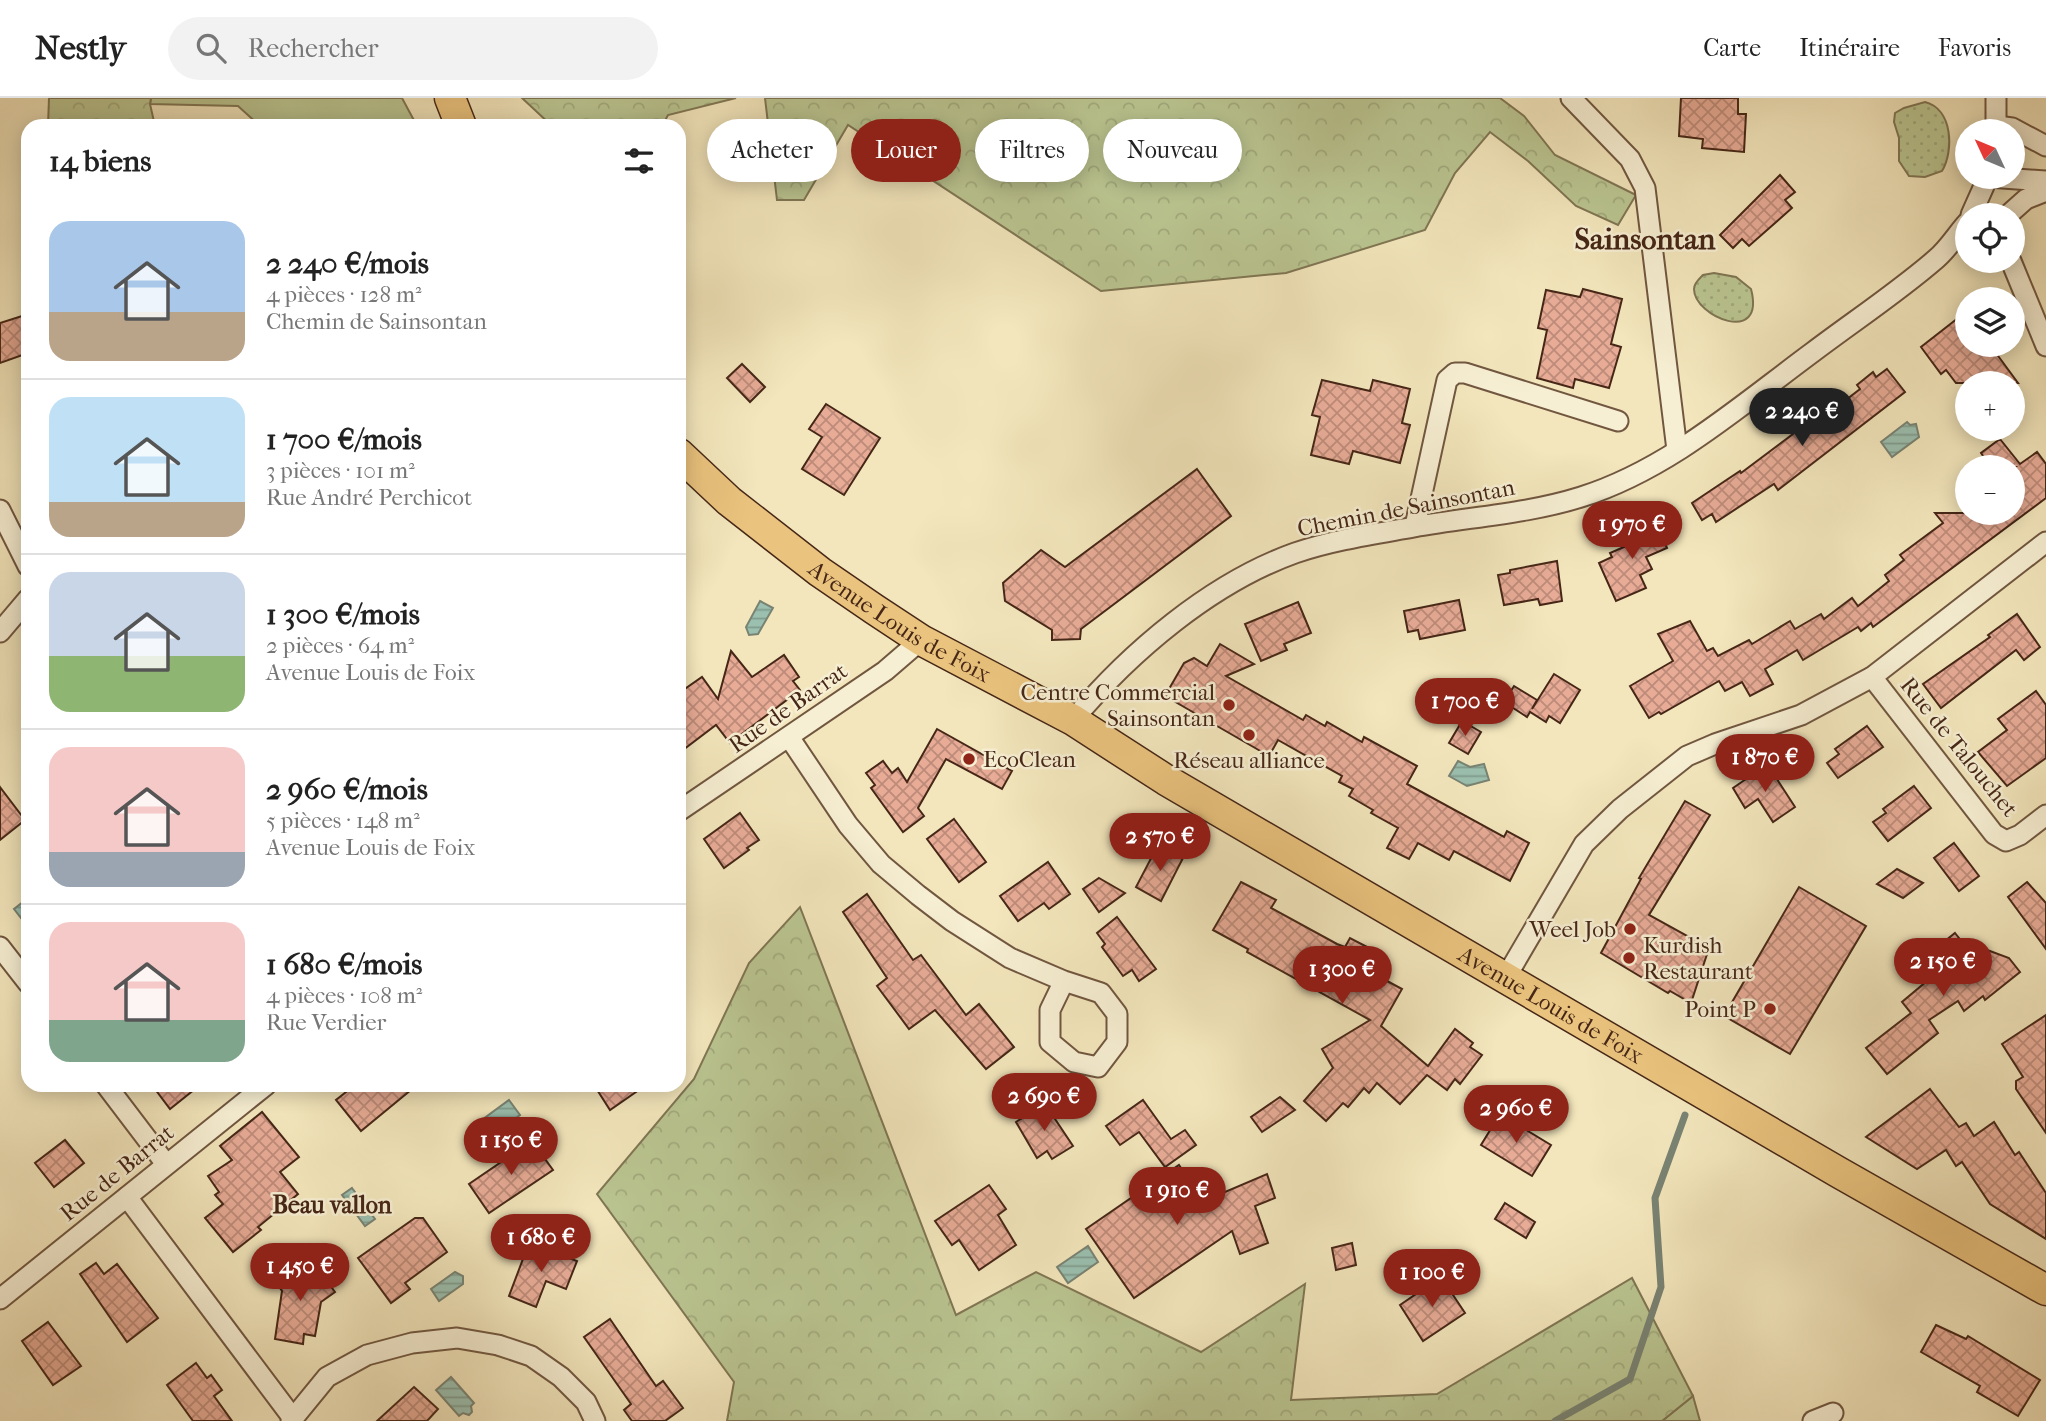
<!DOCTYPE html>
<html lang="fr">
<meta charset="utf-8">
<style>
body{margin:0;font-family:"IM FELL French Canon",serif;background:#f2f2f2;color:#222;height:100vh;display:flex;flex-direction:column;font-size:26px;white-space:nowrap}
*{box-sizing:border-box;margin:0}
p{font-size:23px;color:#767676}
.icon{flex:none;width:38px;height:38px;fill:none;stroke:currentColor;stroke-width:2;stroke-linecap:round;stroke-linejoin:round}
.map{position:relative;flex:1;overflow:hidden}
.drawer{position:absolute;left:21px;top:21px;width:665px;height:973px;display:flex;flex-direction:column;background:#fff;border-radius:21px;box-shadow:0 4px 18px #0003}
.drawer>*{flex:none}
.top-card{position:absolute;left:707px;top:21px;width:665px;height:63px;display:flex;gap:14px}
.needle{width:46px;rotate:314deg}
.buttons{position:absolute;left:1955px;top:21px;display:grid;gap:14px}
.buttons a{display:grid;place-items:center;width:70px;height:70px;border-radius:50%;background:#fff;box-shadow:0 4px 18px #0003;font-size:35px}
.price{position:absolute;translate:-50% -60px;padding:0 16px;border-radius:24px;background:#8f2418;color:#fff;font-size:23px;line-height:46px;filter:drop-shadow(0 2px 4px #0008)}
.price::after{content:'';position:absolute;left:50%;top:42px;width:21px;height:16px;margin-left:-10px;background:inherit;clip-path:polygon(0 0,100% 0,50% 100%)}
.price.on{background:#222;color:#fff}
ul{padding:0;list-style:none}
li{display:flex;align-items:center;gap:21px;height:175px;padding:0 28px}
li+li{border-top:2px solid #e0e0e0}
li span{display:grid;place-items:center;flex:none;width:196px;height:140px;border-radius:21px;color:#555}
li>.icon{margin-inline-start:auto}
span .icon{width:84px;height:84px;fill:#fffc;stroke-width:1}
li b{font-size:30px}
h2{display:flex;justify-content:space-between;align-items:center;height:84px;padding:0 28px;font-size:30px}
.tag{padding:0 24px;border-radius:32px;background:#fff;box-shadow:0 4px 18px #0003;font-size:24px;line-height:63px}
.tag.on{background:#8f2418;color:#fff}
header{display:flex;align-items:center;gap:42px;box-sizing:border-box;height:98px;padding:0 35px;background:#fff;border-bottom:2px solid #e0e0e0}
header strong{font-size:33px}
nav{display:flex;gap:38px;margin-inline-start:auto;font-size:24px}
.search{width:490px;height:63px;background:#f2f2f2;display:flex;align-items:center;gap:18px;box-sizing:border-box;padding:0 24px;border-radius:38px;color:#767676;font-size:26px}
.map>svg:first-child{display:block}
.grass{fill:#bac591;stroke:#807654;stroke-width:2}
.forest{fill:url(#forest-crowns);stroke:#807654;stroke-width:2}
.park{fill:url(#park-dots);stroke:#807654;stroke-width:2}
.water{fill:url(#water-rules);stroke:#798373;stroke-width:2}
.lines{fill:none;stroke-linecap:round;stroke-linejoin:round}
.stream{stroke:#798373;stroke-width:7}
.building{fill:url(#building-cross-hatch);stroke:#462717;stroke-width:2}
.street-casing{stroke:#715740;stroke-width:23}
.primary-casing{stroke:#462717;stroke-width:33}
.street{stroke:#f7efd3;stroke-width:19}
.primary{stroke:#eac37e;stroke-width:30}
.poi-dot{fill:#8f2418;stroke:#f7efd3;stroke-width:2.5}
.labels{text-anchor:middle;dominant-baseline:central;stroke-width:5;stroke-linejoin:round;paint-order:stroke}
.street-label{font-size:23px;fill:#462717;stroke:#f7efd3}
.poi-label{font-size:23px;fill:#462717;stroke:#f7efd3;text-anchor:end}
.neighbourhood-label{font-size:24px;font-weight:bold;fill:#462717;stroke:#f7efd3}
.district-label{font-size:30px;font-weight:bold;fill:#462717;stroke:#f7efd3}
</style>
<header>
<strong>Nestly</strong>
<div class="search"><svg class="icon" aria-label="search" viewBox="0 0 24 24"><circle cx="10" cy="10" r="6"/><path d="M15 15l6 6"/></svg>Rechercher</div>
<nav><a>Carte</a><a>Itinéraire</a><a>Favoris</a></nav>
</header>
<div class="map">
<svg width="2046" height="1323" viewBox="0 0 2046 1323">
<defs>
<pattern id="forest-crowns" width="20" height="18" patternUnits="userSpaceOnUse" patternTransform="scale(1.75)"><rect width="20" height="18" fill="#bac591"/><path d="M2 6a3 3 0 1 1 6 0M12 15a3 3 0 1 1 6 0" fill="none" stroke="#a1a97c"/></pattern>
<pattern id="park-dots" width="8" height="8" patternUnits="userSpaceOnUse" patternTransform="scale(1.75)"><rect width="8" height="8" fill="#bac591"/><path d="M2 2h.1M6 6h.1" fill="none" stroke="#a1a97c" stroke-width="1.8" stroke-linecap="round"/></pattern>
<pattern id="water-rules" width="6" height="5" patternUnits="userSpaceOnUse" patternTransform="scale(1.75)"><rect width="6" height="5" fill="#9bc0b0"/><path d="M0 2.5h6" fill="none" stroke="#809c8e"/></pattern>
<pattern id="building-cross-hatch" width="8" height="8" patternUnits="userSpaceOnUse" patternTransform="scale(1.75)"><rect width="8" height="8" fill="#e7ab96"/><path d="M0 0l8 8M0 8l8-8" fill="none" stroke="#bd8b79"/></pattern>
</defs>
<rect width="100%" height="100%" fill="#f3e6bc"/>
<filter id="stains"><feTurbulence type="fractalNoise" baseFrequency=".00286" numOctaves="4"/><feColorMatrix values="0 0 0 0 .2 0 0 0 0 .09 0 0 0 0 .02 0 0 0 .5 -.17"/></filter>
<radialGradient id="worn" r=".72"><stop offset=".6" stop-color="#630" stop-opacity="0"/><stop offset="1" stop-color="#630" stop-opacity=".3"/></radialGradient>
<g class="grass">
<path d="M151 0H402L417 28H260L238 8 150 6Z"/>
<path d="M1693 1298 1700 1323H1662Z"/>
</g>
<g class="forest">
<path d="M49 0H151L150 6 155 28H48Z"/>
<path d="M522 0H736L668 17 662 28H552Z"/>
<path d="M765 0H1500L1524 18 1555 57 1636 97 1618 127 1576 108 1528 63 1490 34 1455 75 1425 132 1286 175 1101 193 848 27 804 102H777Z"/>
<path d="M800 809 956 1217 1036 1174 1201 1254 1305 1186 1291 1302 1437 1296 1632 1180 1693 1298 1662 1323H727L734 1284 597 1096 694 981 749 865Z"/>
</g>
<g class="park">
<path d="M1925 4C1953 11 1954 53 1942 73L1925 79 1909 78 1899 63V40L1894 24 1895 15 1904 10Z"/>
<path d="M1714 175 1736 179 1751 191C1766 248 1694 219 1694 191 1694 185 1699 181 1703 177Z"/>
</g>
<g class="water">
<path d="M1907 324 1910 327 1916 326 1919 339 1892 359 1881 344Z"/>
<path d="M760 503 773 510 758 536 749 537 746 529Z"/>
<path d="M1458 663 1470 669 1484 666 1489 682 1467 688 1449 678Z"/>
<path d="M28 800V829L14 811Z"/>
<path d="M509 1002 520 1017 490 1039 479 1024Z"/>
<path d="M352 1090 375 1121 365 1128 342 1097Z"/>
<path d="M1088 1148 1098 1164 1068 1185 1057 1169Z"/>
<path d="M455 1174 463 1178V1186L439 1203 431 1191Z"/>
<path d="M451 1279 474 1305 471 1308 472 1314 469 1317 463 1315 459 1318 436 1292Z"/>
</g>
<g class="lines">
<path class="stream" d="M1555 1323 1630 1281 1661 1189 1655 1100 1685 1017"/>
</g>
<g class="building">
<path d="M1681 0H1738V16H1746L1744 54 1702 50 1703 41 1679 38Z"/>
<path d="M1780 77 1795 94 1785 102 1792 110 1749 148 1742 141 1733 150 1720 137Z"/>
<path d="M1583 191 1622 201 1611 246 1621 249 1609 290 1575 281 1573 290 1537 280 1547 232 1538 230 1546 192 1580 199Z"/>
<path d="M1967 213V247H1990L2018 285H1956L1946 272 1941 276 1921 249Z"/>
<path d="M22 218 28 236V255L0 265V225Z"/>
<path d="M742 266 765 289 750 304 727 280Z"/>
<path d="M1887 271 1905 294 1778 392 1774 386 1716 424 1712 416 1702 422 1692 405 1740 373 1741 375 1817 318 1820 322 1860 291 1857 287 1873 274 1876 279Z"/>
<path d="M1322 282 1370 293 1373 282 1410 291 1402 325 1410 327 1400 365 1353 353 1349 366 1311 357 1320 319 1312 317Z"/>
<path d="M826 306 880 340 844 397 802 371 822 339 809 331Z"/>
<path d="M2000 341 2020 366 2037 354 2046 366V400L1873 529 1871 525 1861 533 1858 529 1803 562 1797 552 1765 571 1773 586 1750 598 1742 584 1725 593 1719 583 1661 616 1659 614 1649 620 1630 588 1673 563 1658 536 1690 523 1707 553 1713 550 1718 558 1749 542 1752 546 1790 523 1795 531 1821 516 1824 521 1852 500 1858 508 1889 483 1885 477 1904 462 1900 457 1943 425 1935 415H2012V371L2015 369H1991L1981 355Z"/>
<path d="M1197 371 1231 418 1081 531 1080 541 1052 542V532L1005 503 1003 485 1041 452 1065 469Z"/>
<path d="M1656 425 1667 450 1646 459 1652 471 1640 477 1646 490 1616 503 1599 465 1612 459 1610 455 1624 449 1620 440Z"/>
<path d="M1557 463 1562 503 1540 507 1538 501 1504 507 1498 477 1510 475V472Z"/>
<path d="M1459 502 1465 532 1420 541 1418 532 1408 534 1404 513Z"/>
<path d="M1298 504 1311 535 1284 546 1287 552 1261 563 1245 526Z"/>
<path d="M2017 516 2040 549 2024 562 2016 552 1941 610 1923 586 1990 539 1988 537Z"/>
<path d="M1220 546 1254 566 1226 578 1303 622 1306 617 1325 628 1327 624 1362 644 1364 639 1417 668 1407 686 1504 739 1507 733 1529 745 1510 783 1454 753 1449 762 1418 745 1409 761 1387 750 1398 730 1371 715 1373 712 1349 698 1353 691 1339 684 1342 678 1278 642 1269 658 1165 598 1184 565 1194 560 1207 568Z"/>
<path d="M731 553 752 579 784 557 799 579 793 583 800 592 730 645 716 627 679 655V595L702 579 718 601Z"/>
<path d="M1554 576 1580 592 1560 625 1549 618 1546 624 1530 614 1527 619 1504 604 1514 588 1537 602 1532 611Z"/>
<path d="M2036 593 2046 607V660L2007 688 1978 654 2007 632 1998 621Z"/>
<path d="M1462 623 1481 634 1468 656 1449 645Z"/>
<path d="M1867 628 1883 649 1838 680 1827 665 1839 656 1835 651Z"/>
<path d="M937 631 1012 673 1002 691 946 661 918 710 924 718 903 734 871 690 875 687 866 675 883 663 892 675 898 670 907 684Z"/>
<path d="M1765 668 1771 676 1773 675 1795 709 1773 724 1758 701 1745 710 1733 690Z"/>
<path d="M1914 688 1931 710 1888 743 1873 724 1886 715 1883 711Z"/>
<path d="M0 689 25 722 0 742Z"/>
<path d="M1685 703 1710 717 1649 817 1709 850 1691 905 1670 893 1668 895 1601 855 1641 781 1639 780Z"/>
<path d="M740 715 759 742 747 750 749 752 724 770 704 741Z"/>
<path d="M954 721 986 764 959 784 927 741Z"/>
<path d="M1954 745 1979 778 1959 793 1934 760Z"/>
<path d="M1158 747 1183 760 1161 803 1136 789Z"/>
<path d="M1048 764 1070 796 1049 811 1044 805 1018 823 1000 798Z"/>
<path d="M1897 771 1923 785 1903 800 1877 786Z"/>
<path d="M1099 780 1125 795 1099 814 1083 791Z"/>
<path d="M1241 784 1276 802 1271 810 1337 846 1345 849 1350 840 1371 851 1361 869 1402 891 1381 928 1428 968 1455 931 1473 945 1470 949 1482 957 1460 986 1455 981 1447 992 1427 977 1400 1006 1377 985 1369 995 1364 990 1348 1009 1343 1005 1326 1023 1304 1003 1333 970 1322 951 1370 922 1247 854 1248 851 1213 832Z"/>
<path d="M2027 784 2046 805V851L2008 799Z"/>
<path d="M1799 789 1866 828 1790 956 1724 918Z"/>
<path d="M867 796 913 862 921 857 966 917 979 906 1014 949 986 971 935 912 909 931 877 888 887 880 843 814Z"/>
<path d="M1117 819 1156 871 1139 883 1132 872 1123 878 1102 849 1105 846 1097 835Z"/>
<path d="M1955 835 1971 855 1979 849 2009 860 2020 874 1985 902 1983 898 1964 913 1958 903 1929 922 1938 935 1887 976 1866 950 1911 915 1902 904 1946 867 1934 852Z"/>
<path d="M2046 917V1035L2016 991V983L2023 979 2002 946Z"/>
<path d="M152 987H200L170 1011Z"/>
<path d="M355 987H417L361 1033 336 1002Z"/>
<path d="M594 987H646L610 1012Z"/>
<path d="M1930 991 1959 1029 1966 1025 1974 1038 1994 1024 2015 1057 2019 1054 2046 1095V1141L1990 1106 1962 1064 1956 1068 1946 1052 1917 1071 1866 1039Z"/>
<path d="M1280 999 1295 1012 1262 1034 1251 1019Z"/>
<path d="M1143 1002 1171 1041 1185 1032 1196 1047 1165 1069 1139 1034 1120 1047 1106 1028Z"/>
<path d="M1045 1006 1073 1048 1052 1061 1047 1053 1037 1060 1016 1024Z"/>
<path d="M262 1014 299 1059 280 1074 298 1096 258 1129 261 1132 233 1154 205 1120 223 1106 215 1097 219 1094 208 1078 232 1062 220 1048Z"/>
<path d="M1500 1016 1551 1047 1532 1078 1481 1047Z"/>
<path d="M65 1042 84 1065 54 1089 35 1065Z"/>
<path d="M532 1043 553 1072 489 1115 469 1086Z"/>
<path d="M1179 1067 1204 1103 1267 1076 1275 1100 1255 1108 1268 1145 1240 1156 1232 1133 1134 1200 1086 1131Z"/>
<path d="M989 1087 1006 1111 998 1117 1016 1147 979 1172 959 1142 952 1147 935 1123Z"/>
<path d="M1505 1105 1535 1124 1526 1140 1495 1121Z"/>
<path d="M415 1120H423L447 1154 405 1185 410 1191 391 1205 358 1160Z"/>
<path d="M529 1145 577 1163 566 1191 546 1183 536 1209 509 1198Z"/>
<path d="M1352 1145 1356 1167 1336 1172 1332 1150Z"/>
<path d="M96 1165 104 1176 117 1166 158 1220 127 1244 80 1176Z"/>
<path d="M287 1165 300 1182 317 1170 335 1194 321 1204 315 1238 304 1236 303 1246 275 1241 282 1193 271 1177Z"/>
<path d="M1441 1179 1465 1215 1423 1243 1400 1207Z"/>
<path d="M610 1221 656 1288 663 1283 683 1310 665 1323H632L624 1312 631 1306 584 1239Z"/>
<path d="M48 1224 81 1268 53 1287 22 1243Z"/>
<path d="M1936 1227 1966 1241 1968 1238 2040 1282 2018 1318 1977 1294 1980 1288 1921 1254Z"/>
<path d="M196 1265 207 1280 211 1277 222 1292 214 1298 232 1323H193L167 1287Z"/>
<path d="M414 1289 438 1311 427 1323H377Z"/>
</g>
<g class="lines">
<defs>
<g id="street">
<path d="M1571 0 1630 61 1645 90 1677 352"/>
<path d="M1997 28 2012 30 2046 48"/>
<path d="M1996 33V0"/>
<path d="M1988 79 2046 83"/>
<path d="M1971 117 1988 79"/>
<path d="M2008 117 2026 101 2046 93"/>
<path d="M2011 163 2046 248"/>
<path d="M0 412 28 468"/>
<path d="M1415 428 1447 282 1455 275H1465L1618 323"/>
<path d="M0 534 28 501"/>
<path d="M1872 579 1994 736 2006 743 2020 737 2046 717"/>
<path d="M1073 622C1130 554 1211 485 1295 455 1333 442 1375 436 1414 429 1469 419 1527 416 1581 399 1668 372 1741 307 1813 254 1854 223 1898 194 1936 161 1948 151 1957 136 1967 125"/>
<path d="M789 639 848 727 881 766 918 797 952 823 1010 860 1064 883 1101 895 1117 916V944L1098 969 1074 964 1050 944V912L1064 883"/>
<path d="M679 713 885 573 921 542"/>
<path d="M0 849 28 885"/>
<path d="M1506 879 1584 746 1620 711 1687 658 1715 646 1801 617 1872 579 2046 444"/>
<path d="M106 987 166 1066"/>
<path d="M127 1099 292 1319"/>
<path d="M0 1201 266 987"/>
<path d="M291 1323 327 1279 367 1257 412 1245 457 1240 498 1247 531 1258 561 1279 586 1304 595 1323"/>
<path d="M1813 1323 1833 1315"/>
</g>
<g id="primary">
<path d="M450 0 461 28"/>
<path id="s1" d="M679 356 729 403 820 474 874 511 921 542 1073 622 1166 682 1838 1074 2046 1192"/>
</g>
</defs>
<use href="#street" class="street-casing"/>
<use href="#primary" class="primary-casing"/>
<use href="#street" class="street"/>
<use href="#primary" class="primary"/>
</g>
<g class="poi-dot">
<circle cx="1229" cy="607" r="7"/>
<circle cx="1249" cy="637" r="7"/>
<circle cx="969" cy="661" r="7"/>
<circle cx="1630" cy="831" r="7"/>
<circle cx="1629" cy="860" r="7"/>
<circle cx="1770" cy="911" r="7"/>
</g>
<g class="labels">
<g class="street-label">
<text transform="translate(1406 410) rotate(-11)">Chemin de Sainsontan</text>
<text stroke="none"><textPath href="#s1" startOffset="278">Avenue Louis de Foix</textPath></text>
<text transform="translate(788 610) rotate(-35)">Rue de Barrat</text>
<text transform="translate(1959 649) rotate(51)">Rue de Talouchet</text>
<text stroke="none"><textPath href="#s1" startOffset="1034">Avenue Louis de Foix</textPath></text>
<text transform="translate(117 1075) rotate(-39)">Rue de Barrat</text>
</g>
<g class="poi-label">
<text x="1215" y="594">Centre Commercial<tspan x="1215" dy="26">Sainsontan</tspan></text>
<text x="983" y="661" text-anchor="start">EcoClean</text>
<text x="1249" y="662" text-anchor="middle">Réseau alliance</text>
<text x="1616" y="831">Weel Job</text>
<text x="1643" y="847" text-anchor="start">Kurdish<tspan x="1643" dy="26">Restaurant</tspan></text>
<text x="1756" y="911">Point P</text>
</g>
<g class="neighbourhood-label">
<text x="332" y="1107">Beau vallon</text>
</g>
<g class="district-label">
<text x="1645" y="141">Sainsontan</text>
</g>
</g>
<rect width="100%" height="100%" filter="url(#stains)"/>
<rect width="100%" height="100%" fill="url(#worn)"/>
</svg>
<div class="buttons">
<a><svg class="needle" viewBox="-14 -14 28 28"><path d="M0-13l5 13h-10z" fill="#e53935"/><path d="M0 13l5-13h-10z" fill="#767676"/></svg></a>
<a><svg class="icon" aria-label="locate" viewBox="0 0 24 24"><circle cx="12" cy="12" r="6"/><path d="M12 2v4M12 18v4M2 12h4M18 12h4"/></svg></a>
<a><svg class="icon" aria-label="layers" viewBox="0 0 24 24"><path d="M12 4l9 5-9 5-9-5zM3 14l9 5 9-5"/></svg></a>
<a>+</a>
<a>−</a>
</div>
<b class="price on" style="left:1802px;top:350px">2 240 €</b>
<b class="price" style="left:1632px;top:463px">1 970 €</b>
<b class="price" style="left:1465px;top:640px">1 700 €</b>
<b class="price" style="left:1765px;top:696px">1 870 €</b>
<b class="price" style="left:1160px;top:775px">2 570 €</b>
<b class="price" style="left:1943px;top:900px">2 150 €</b>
<b class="price" style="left:1342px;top:908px">1 300 €</b>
<b class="price" style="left:1044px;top:1035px">2 690 €</b>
<b class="price" style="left:1516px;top:1047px">2 960 €</b>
<b class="price" style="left:511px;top:1079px">1 150 €</b>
<b class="price" style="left:1177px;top:1129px">1 910 €</b>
<b class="price" style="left:541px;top:1176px">1 680 €</b>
<b class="price" style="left:300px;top:1205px">1 450 €</b>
<b class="price" style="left:1432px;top:1211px">1 100 €</b>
<div class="top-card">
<a class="tag">Acheter</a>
<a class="tag on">Louer</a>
<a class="tag">Filtres</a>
<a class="tag">Nouveau</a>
</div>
<section class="drawer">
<h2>14 biens<svg class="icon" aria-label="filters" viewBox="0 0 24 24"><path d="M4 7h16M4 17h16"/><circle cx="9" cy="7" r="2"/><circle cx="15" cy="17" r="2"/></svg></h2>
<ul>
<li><span style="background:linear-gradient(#a9c7e8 65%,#b9a48a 0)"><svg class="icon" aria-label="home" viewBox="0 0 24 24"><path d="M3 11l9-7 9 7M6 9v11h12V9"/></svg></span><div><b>2 240 €/mois</b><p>4 pièces · 128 m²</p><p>Chemin de Sainsontan</p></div></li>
<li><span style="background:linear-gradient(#bfe0f5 75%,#b9a48a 0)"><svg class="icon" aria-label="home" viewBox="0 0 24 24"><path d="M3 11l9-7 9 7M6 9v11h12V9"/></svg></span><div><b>1 700 €/mois</b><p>3 pièces · 101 m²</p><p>Rue André Perchicot</p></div></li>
<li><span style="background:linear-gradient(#c9d6e8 60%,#8fb573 0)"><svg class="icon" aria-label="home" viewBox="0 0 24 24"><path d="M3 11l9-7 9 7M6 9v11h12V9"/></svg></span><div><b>1 300 €/mois</b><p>2 pièces · 64 m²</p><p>Avenue Louis de Foix</p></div></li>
<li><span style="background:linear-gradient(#f6c9c9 75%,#9aa5b1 0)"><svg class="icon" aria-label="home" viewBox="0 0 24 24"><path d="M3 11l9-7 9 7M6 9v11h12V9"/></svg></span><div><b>2 960 €/mois</b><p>5 pièces · 148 m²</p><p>Avenue Louis de Foix</p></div></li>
<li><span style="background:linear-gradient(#f6c9c9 70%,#7fa58c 0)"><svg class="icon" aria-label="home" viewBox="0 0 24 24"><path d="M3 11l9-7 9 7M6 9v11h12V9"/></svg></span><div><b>1 680 €/mois</b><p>4 pièces · 108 m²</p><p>Rue Verdier</p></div></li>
</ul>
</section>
</div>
